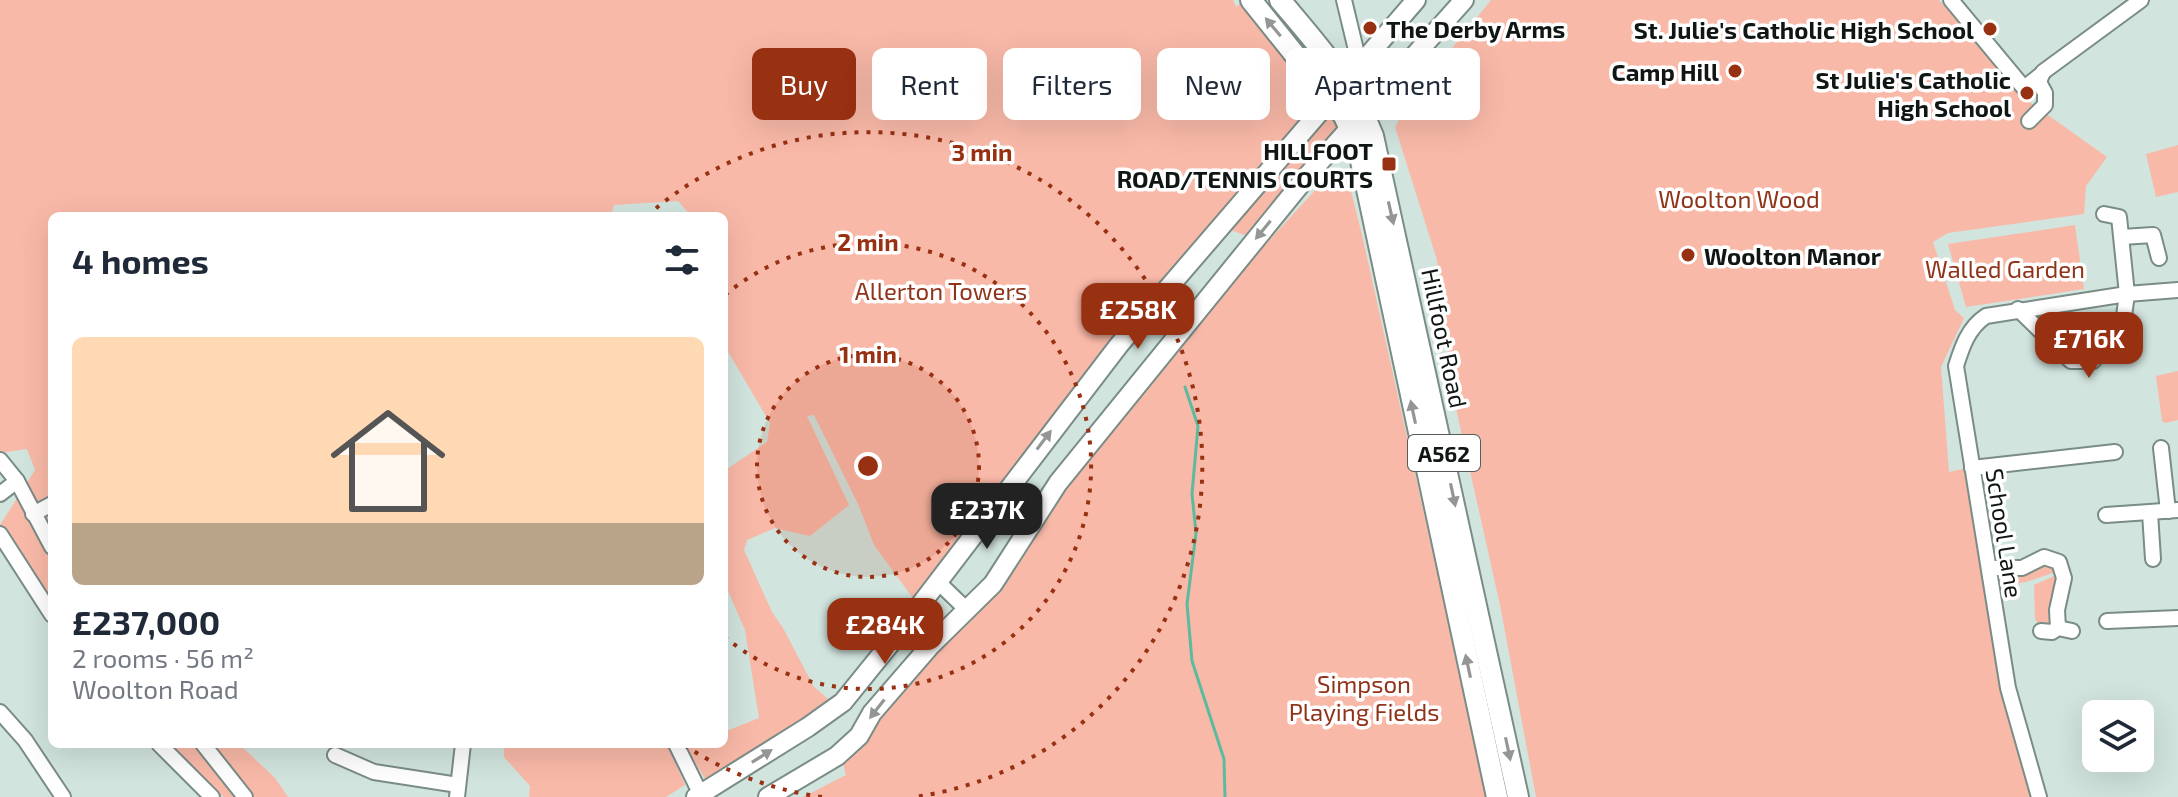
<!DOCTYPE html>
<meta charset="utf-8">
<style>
body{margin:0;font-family:"Exo 2",sans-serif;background:#f2f2f3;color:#1f2937;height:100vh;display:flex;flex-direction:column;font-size:30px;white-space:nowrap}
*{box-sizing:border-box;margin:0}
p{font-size:26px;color:#747a83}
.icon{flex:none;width:44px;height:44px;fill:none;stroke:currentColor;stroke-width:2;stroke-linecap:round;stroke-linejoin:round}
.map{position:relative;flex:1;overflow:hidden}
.drawer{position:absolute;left:48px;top:212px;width:680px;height:536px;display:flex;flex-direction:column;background:#fff;border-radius:12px;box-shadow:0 8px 32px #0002}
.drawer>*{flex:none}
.top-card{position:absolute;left:752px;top:48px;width:760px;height:72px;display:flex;gap:16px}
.fabs{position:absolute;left:2082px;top:700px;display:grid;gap:16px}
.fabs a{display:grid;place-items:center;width:72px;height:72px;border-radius:12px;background:#fff;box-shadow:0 8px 32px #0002;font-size:40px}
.price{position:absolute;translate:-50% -68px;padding:0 18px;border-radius:16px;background:#983012;color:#fff;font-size:26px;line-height:52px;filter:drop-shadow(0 2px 4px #0008)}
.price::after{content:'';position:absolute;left:50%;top:48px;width:24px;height:18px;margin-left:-12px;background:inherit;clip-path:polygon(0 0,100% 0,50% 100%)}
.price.active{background:#222;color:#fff}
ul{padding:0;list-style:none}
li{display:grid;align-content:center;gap:16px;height:424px;padding:0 24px}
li+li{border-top:2px solid #e0e1e3}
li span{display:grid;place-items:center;height:248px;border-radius:12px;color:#555}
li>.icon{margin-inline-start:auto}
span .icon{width:144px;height:144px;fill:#fffc;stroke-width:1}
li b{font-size:34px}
h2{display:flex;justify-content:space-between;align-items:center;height:96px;padding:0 24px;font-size:34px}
.pill{padding:0 28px;border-radius:12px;background:#fff;box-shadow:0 8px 32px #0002;font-size:28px;line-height:72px}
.pill.active{background:#983012;color:#fff}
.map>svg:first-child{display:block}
.green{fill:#f9b9a8}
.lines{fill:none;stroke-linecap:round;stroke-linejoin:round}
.stream{stroke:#5cbb9e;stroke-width:3}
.minor-casing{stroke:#7a8c86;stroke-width:18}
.major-casing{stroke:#7a8c86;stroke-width:22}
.highway-casing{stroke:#7a8c86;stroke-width:24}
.minor{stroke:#fff;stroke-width:14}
.major{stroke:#fff;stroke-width:18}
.highway{stroke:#fff;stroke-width:20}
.oneway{fill:#939695}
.ring{fill:none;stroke:#983012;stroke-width:4;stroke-dasharray:4 8}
.poi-dot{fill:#983012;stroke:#fff;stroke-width:3}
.labels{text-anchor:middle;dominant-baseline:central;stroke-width:7;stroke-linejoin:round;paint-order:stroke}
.shield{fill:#fff;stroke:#575c5a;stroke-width:2}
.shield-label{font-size:22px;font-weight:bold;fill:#0f1614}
.poi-label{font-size:24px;font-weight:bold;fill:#0f1614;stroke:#fff;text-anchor:end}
.park-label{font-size:24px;fill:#903319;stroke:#fff}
.street-label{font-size:24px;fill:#0f1614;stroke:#fff}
.centre{fill:#983012;stroke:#fff;stroke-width:4}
.ring-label{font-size:24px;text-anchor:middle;font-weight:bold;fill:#983012;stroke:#fff;stroke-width:7;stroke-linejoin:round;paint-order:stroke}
</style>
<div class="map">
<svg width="2178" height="797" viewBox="0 0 2178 797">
<rect width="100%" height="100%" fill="#d1e4dd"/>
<g class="green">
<path d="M0 0H1233L1236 7 1242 2 1341 123 1247 236 1217 225 918 605 874 545 858 504 814 415 807 416 849 505 810 536 775 528 747 540 744 550 772 612 783 628 814 687 834 704 708 783 685 747 693 744H724V732L759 718 745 630 724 582V471L767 442 770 423 724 345V216H691L678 201 614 205 611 216H52V601L0 525 35 470 27 449 0 453Z"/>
<path d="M1491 0H1939L2028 101 2107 157 2086 186 2084 214 1948 233 1933 242 1955 310 1964 318 1941 367 1949 472 1967 468 2000 686 2031 797H1536L1500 605 1455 404 1437 260 1395 127 1411 99Z"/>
<path d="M2178 145V192L2156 197 2146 154Z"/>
<path d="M1340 171 1347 175 1363 239 1487 797H803L846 775 843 763 854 752 931 649 1202 313 1332 172Z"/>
<path d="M2075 225 2084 289 1966 307 1948 244Z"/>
<path d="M2178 371V420L2165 423 2162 421 2156 376Z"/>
<path d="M2047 560 2059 571 2026 582 1997 587V574Z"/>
<path d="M2054 576 2060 577 2051 624 2041 627 2035 619 2034 585Z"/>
<path d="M165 744H239L275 778 288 797H224L192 774Z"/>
<path d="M504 744H667L685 785 666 797H529L530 786 504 757Z"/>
</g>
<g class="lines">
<path class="stream" d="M1185 387 1198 426 1192 494 1196 533 1187 604 1192 661 1224 759 1225 797"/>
<defs>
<g id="minor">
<path d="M1344 0 1356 50 1364 62"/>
<path d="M1951 0 2024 88 2043 73"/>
<path d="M2029 121 2045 105V93L2039 82 2043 72 2141 0"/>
<path d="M2122 237 2153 235 2159 258"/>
<path d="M2018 309 2071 361H2093L2124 316 2127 294 2119 217 2104 214"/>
<path d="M2161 448 2168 511"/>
<path d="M0 460 17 481 52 547"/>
<path d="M1972 468 2115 452"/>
<path d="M0 494 17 481"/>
<path d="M2150 513 2153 559"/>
<path d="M33 514 52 504"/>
<path d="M2106 515 2178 510"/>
<path d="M0 534 52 615"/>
<path d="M1989 568H2022L2044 557 2059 562 2064 578 2057 610 2058 628"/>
<path d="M938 582 967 610"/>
<path d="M2107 621 2178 618"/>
<path d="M2041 631 2052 632 2058 628 2072 631"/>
<path d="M0 712 25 740 63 797"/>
<path d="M159 744 212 797"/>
<path d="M203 744 245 797"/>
<path d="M676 744 702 797"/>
<path d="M335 755 374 772 458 785"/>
<path d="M457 797 463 744"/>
<path d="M2039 797 2008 688 1956 366C1962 347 1968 328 1986 316L2127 294 2178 290"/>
</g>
<g id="major">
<path d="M696 797 808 727 843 702 898 634 1119 345 1416 0"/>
<path d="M768 797 837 756 859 736 872 713 930 646 993 584 1058 483 1308 175 1464 0"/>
</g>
<g id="highway">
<path d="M1251 0 1344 116 1358 147 1497 797"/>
<path d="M1280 0C1316 43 1353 83 1373 136L1518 797"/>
</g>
</defs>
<use href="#minor" class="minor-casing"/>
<use href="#major" class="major-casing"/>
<use href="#highway" class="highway-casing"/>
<use href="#minor" class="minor"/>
<use href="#major" class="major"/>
<use href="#highway" class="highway"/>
</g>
<defs><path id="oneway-solid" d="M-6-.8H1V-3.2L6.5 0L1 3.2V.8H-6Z" transform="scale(2)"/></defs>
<g class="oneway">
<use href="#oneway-solid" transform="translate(1273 27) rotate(-130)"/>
<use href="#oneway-solid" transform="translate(1391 213) rotate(77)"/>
<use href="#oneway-solid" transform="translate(1263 230) rotate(129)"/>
<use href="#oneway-solid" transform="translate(1413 412) rotate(-102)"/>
<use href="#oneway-solid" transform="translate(1044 440) rotate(-53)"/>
<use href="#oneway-solid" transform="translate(1453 495) rotate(78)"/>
<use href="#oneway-solid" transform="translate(1468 666) rotate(-102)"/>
<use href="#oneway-solid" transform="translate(877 709) rotate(128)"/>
<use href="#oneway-solid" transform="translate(1508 749) rotate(78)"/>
<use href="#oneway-solid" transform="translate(762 756) rotate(-32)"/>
</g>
<circle cx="868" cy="466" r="111" fill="#983012" fill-opacity=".12"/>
<g class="ring">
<circle cx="868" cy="466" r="111"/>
<path d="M725 295A223 223 0 1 1 725 637"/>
<path d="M822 797A334 334 0 0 1 684 745M647 216A334 334 0 1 1 914 797"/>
</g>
<g class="poi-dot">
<circle cx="1370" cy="28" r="8"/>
<circle cx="1990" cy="29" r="8"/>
<circle cx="1735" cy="71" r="8"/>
<circle cx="2027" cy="93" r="8"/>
<rect x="1381" y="156" width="16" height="16" rx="4"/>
<circle cx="1688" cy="255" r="8"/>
</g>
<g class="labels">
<rect class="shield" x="1408" y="435" width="72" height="36" rx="6"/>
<g class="shield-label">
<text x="1444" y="453">A562</text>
</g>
<g class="poi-label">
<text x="1386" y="28" text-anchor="start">The Derby Arms</text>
<text x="1974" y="29">St. Julie's Catholic High School</text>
<text x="1719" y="71">Camp Hill</text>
<text x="2011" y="79">St Julie's Catholic<tspan x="2011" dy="28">High School</tspan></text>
<text x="1373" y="150">HILLFOOT<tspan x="1373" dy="28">ROAD/TENNIS COURTS</tspan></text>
<text x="1704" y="255" text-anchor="start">Woolton Manor</text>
</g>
<g class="park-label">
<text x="1739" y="198">Woolton Wood</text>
<text x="2005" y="268">Walled Garden</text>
<text x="941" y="290">Allerton Towers</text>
<text x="1364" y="683">Simpson<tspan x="1364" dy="28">Playing Fields</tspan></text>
</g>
<g class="street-label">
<text transform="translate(1445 338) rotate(78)">Hillfoot Road</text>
<text transform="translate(2005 533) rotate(81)">School Lane</text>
</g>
</g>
<circle cx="868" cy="466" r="12" class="centre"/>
<g class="ring-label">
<text x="982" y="161">3 min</text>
<text x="868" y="251">2 min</text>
<text x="868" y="363">1 min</text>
</g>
</svg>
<div class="fabs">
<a><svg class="icon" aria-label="layers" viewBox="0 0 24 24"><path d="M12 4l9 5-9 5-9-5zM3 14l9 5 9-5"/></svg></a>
</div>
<b class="price" style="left:1138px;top:351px">£258K</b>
<b class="price" style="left:2089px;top:380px">£716K</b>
<b class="price active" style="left:987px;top:551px">£237K</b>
<b class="price" style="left:885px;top:666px">£284K</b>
<div class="top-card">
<a class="pill active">Buy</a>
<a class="pill">Rent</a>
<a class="pill">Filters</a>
<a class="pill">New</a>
<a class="pill">Apartment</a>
</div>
<section class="drawer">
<h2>4 homes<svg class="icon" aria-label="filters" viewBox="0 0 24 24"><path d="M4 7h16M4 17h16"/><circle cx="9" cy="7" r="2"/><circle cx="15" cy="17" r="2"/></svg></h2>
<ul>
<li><span style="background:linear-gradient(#ffd9b3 75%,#b9a48a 0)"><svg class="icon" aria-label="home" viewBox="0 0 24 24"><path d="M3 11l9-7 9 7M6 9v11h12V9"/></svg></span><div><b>£237,000</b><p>2 rooms · 56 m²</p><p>Woolton Road</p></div></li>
</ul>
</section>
</div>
